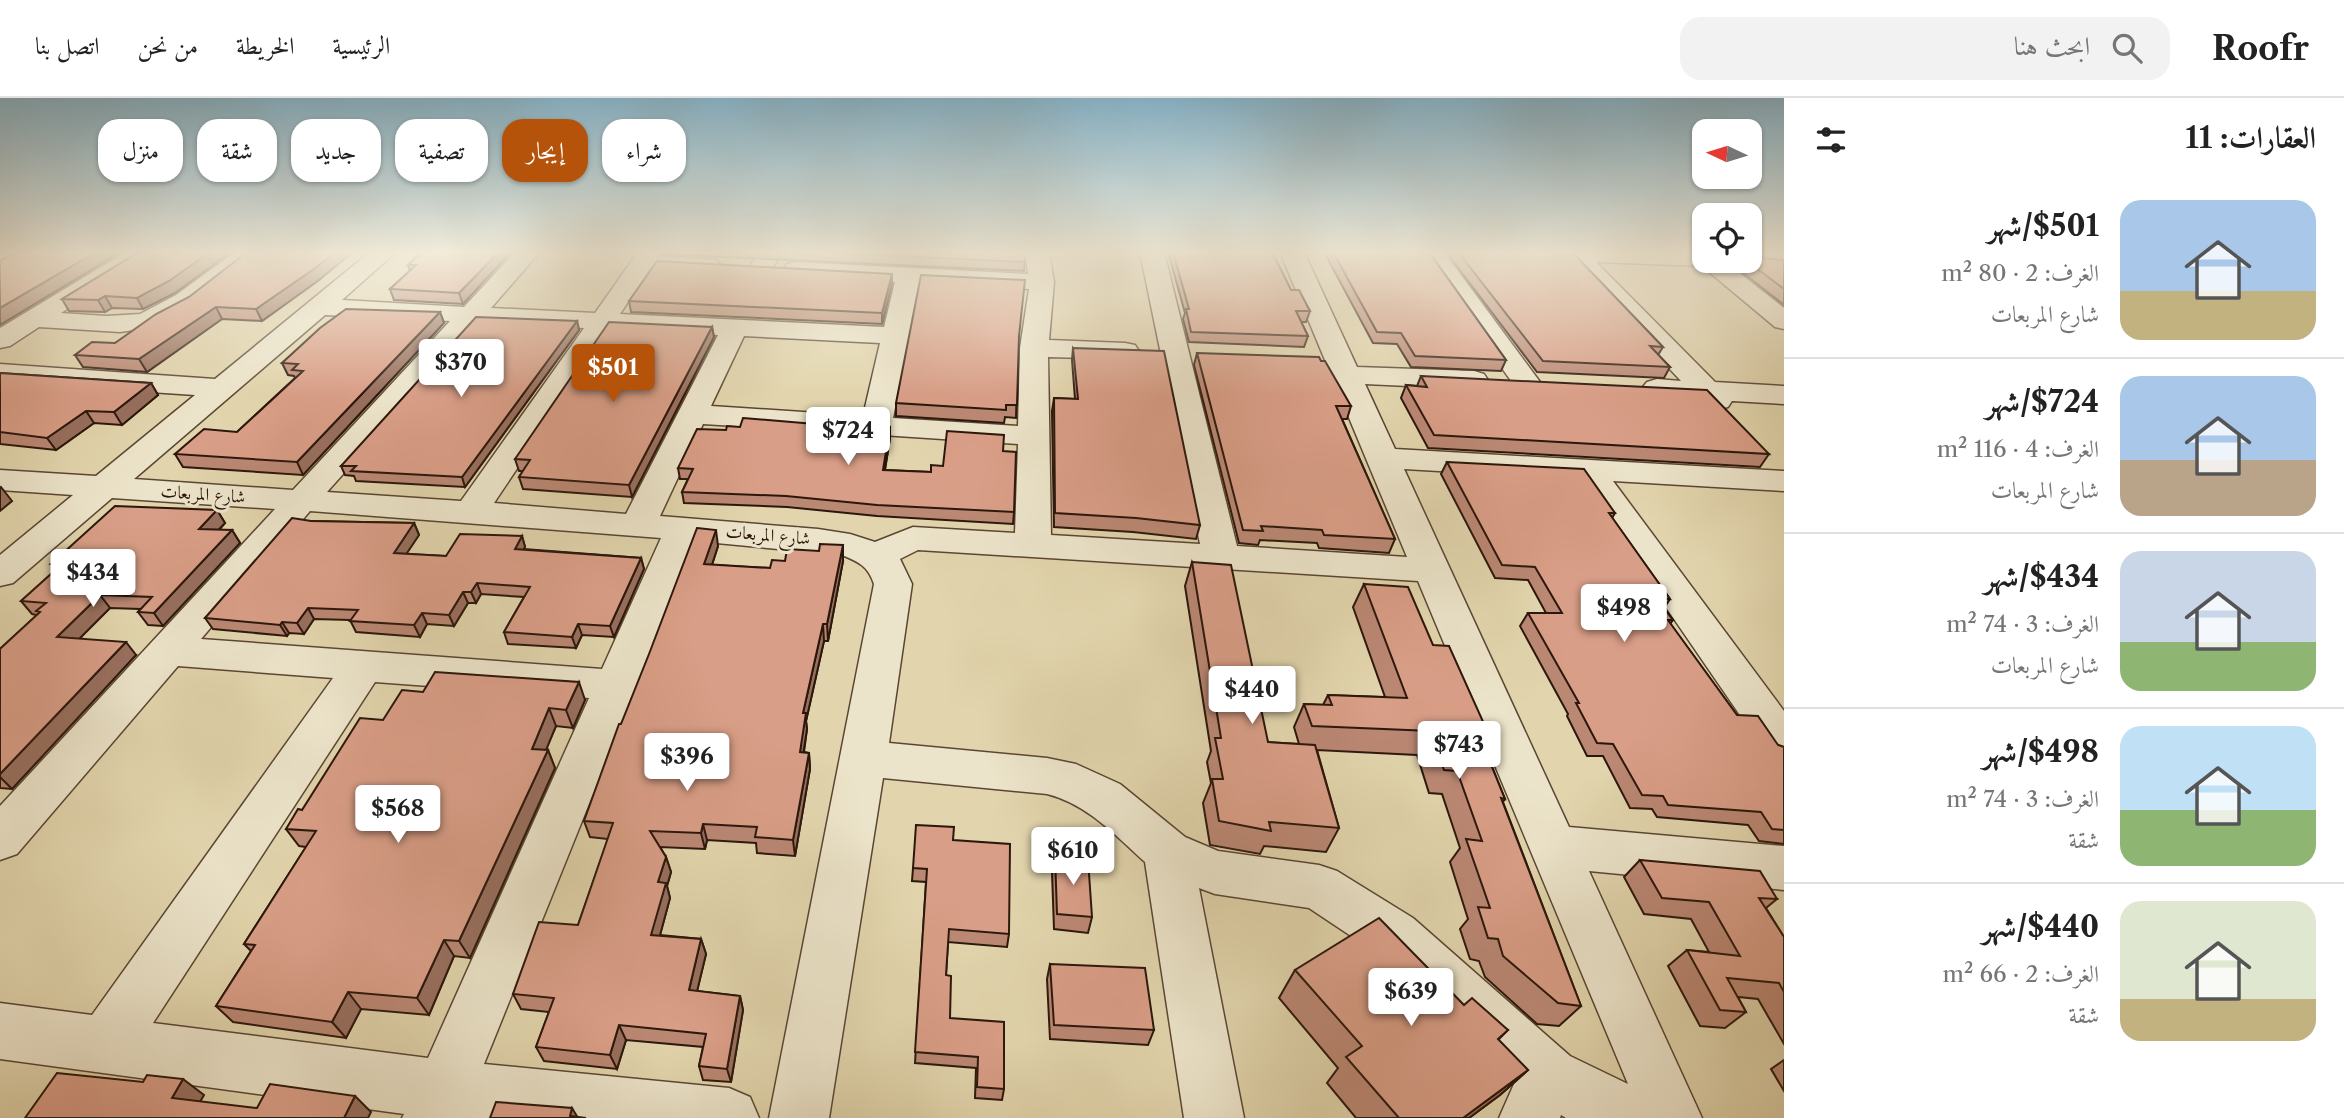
<!DOCTYPE html>
<html lang="ar">
<meta charset="utf-8">
<style>
body{margin:0;font-family:"Libre Caslon Text",Amiri,serif;background:#f2f2f2;color:#222;direction:rtl;height:100vh;display:flex;flex-direction:column;font-size:26px;white-space:nowrap}
*{box-sizing:border-box;margin:0}
p{font-size:23px;color:#767676}
.icon{flex:none;width:38px;height:38px;fill:none;stroke:currentColor;stroke-width:2;stroke-linecap:round;stroke-linejoin:round}
.map{position:relative;flex:1;overflow:hidden;direction:ltr}
.panel{display:flex;flex-direction:column;background:#fff;width:560px}
.panel>*{flex:none}
.guide{position:absolute;left:21px;top:21px;width:665px;height:63px;direction:rtl;display:flex;gap:14px}
.needle{width:46px;rotate:274deg}
.controls{position:absolute;left:1692px;top:21px;display:grid;gap:14px}
.controls a{display:grid;place-items:center;width:70px;height:70px;border-radius:14px;background:#fff;box-shadow:0 2px 5px #0004;font-size:35px}
.price{position:absolute;translate:-50% -60px;padding:0 16px;border-radius:7px;background:#fff;color:#222;font-size:23px;line-height:46px;filter:drop-shadow(0 2px 4px #0008)}
.price::after{content:'';position:absolute;left:50%;top:42px;width:21px;height:16px;margin-left:-10px;background:inherit;clip-path:polygon(0 0,100% 0,50% 100%)}
.price.selected{background:#b45309;color:#fff}
ul{padding:0;list-style:none}
li{display:flex;align-items:center;gap:21px;height:175px;padding:0 28px}
li+li{border-top:2px solid #e0e0e0}
li span{display:grid;place-items:center;flex:none;width:196px;height:140px;border-radius:21px;color:#555}
li>.icon{margin-inline-start:auto}
span .icon{width:84px;height:84px;fill:#fffc;stroke-width:1}
li b{font-size:30px}
h2{display:flex;justify-content:space-between;align-items:center;height:84px;padding:0 28px;font-size:30px}
.pill{padding:0 24px;border-radius:21px;background:#fff;box-shadow:0 2px 5px #0004;font-size:24px;line-height:63px}
.pill.selected{background:#b45309;color:#fff}
header{display:flex;align-items:center;gap:42px;box-sizing:border-box;height:98px;padding:0 35px;background:#fff;border-bottom:2px solid #e0e0e0}
header strong{font-size:33px}
nav{display:flex;gap:38px;margin-inline-start:auto;font-size:24px}
.search{width:490px;height:63px;background:#f2f2f2;display:flex;align-items:center;gap:18px;box-sizing:border-box;padding:0 24px;border-radius:21px;color:#767676;font-size:26px}
main{display:flex;flex:1;min-height:0}
.map>svg:first-child{display:block}
.lines{fill:none;stroke-linecap:round;stroke-linejoin:round}
.minor-casing{stroke:#5a4634;stroke-width:3}
.minor{fill:#ece4ca;fill-rule:evenodd}
.wall{fill:#bb8874;stroke:#2c170c;stroke-width:2}
.shaded-wall{fill:#986f5e;stroke:#2c170c;stroke-width:2}
.building{fill:#d99e87;stroke:#2c170c;stroke-width:2}
.labels{text-anchor:middle;dominant-baseline:central;stroke-width:6;stroke-linejoin:round;paint-order:stroke}
.street-label{font-size:18px;fill:#2c170c;stroke:#ece4ca}
</style>
<header>
<strong>Roofr</strong>
<div class="search"><svg class="icon" aria-label="search" viewBox="0 0 24 24"><circle cx="10" cy="10" r="6"/><path d="M15 15l6 6"/></svg>ابحث هنا</div>
<nav><a>الرئيسية</a><a>الخريطة</a><a>من نحن</a><a>اتصل بنا</a></nav>
</header>
<main>
<section class="panel">
<h2>العقارات: 11<svg class="icon" aria-label="filters" viewBox="0 0 24 24"><path d="M4 7h16M4 17h16"/><circle cx="9" cy="7" r="2"/><circle cx="15" cy="17" r="2"/></svg></h2>
<ul>
<li><span style="background:linear-gradient(#a9c7e8 65%,#c2b280 0)"><svg class="icon" aria-label="home" viewBox="0 0 24 24"><path d="M3 11l9-7 9 7M6 9v11h12V9"/></svg></span><div><b>$501/شهر</b><p>الغرف: 2 · 80 m²</p><p>شارع المربعات</p></div></li>
<li><span style="background:linear-gradient(#a9c7e8 60%,#b9a48a 0)"><svg class="icon" aria-label="home" viewBox="0 0 24 24"><path d="M3 11l9-7 9 7M6 9v11h12V9"/></svg></span><div><b>$724/شهر</b><p>الغرف: 4 · 116 m²</p><p>شارع المربعات</p></div></li>
<li><span style="background:linear-gradient(#c9d6e8 65%,#8fb573 0)"><svg class="icon" aria-label="home" viewBox="0 0 24 24"><path d="M3 11l9-7 9 7M6 9v11h12V9"/></svg></span><div><b>$434/شهر</b><p>الغرف: 3 · 74 m²</p><p>شارع المربعات</p></div></li>
<li><span style="background:linear-gradient(#bfe0f5 60%,#8fb573 0)"><svg class="icon" aria-label="home" viewBox="0 0 24 24"><path d="M3 11l9-7 9 7M6 9v11h12V9"/></svg></span><div><b>$498/شهر</b><p>الغرف: 3 · 74 m²</p><p>شقة</p></div></li>
<li><span style="background:linear-gradient(#dfe7d0 70%,#c2b280 0)"><svg class="icon" aria-label="home" viewBox="0 0 24 24"><path d="M3 11l9-7 9 7M6 9v11h12V9"/></svg></span><div><b>$440/شهر</b><p>الغرف: 2 · 66 m²</p><p>شقة</p></div></li>
</ul>
</section>
<div class="map">
<svg width="1784" height="1020" viewBox="0 0 1784 1020">
<rect width="100%" height="100%" fill="#e2d5ad"/>
<filter id="stains"><feTurbulence type="fractalNoise" baseFrequency=".00286" numOctaves="4"/><feColorMatrix values="0 0 0 0 .2 0 0 0 0 .09 0 0 0 0 .02 0 0 0 .5 -.17"/></filter>
<radialGradient id="worn" r=".72"><stop offset=".6" stop-color="#630" stop-opacity="0"/><stop offset="1" stop-color="#630" stop-opacity=".3"/></radialGradient>
<g class="lines">
<defs>
<g id="minor">
<path d="M126 154H154L150 159 61 215 106 218 140 216 176 197 235 154H262L194 208 155 229 120 234 39 229 10 248 0 250V230Z"/>
<path d="M370 154H396L342 202 464 209 515 154H540L491 210 595 215 638 154H662L659 158 716 162 720 167 716 172 708 174 650 171 620 216 884 229 895 184 796 178 787 176 784 171 787 166 796 164 1028 176 1025 154H1049L1054 184 1049 242 1125 245 1135 247 1139 253 1135 259 1125 261 1048 259 1051 437 1200 446 1140 154H1164L1237 448 1407 459 1280 154H1304L1357 269 1474 273 1484 276 1488 282 1484 288 1474 291 1365 286 1395 351 1784 373V393L1613 383 1784 613V663L1768 658 1578 381 1404 371 1569 729 1784 748V792L1589 773 1702 1020H1566L1561 1017 1560 1020H1499L1514 986 1375 854 1309 810 1215 796 1199 790 1244 1020H1184L1145 764C1115 737 1087 706 1047 696L883 680 829 1020H769L874 486C868 468 859 464 842 457L695 443 484 966 729 990 750 999 759 1020H402L404 1016 0 961V905L92 917 333 580 178 568 17 756 0 762V708L275 411 112 400 13 485 0 488V457L73 397 0 392V372L96 378 195 297 0 284V266L215 281ZM919 185 1029 191 1020 250 1018 328 893 320ZM325 217 450 223 293 392 134 381ZM478 225 584 230 461 403 327 394ZM610 232 718 237 626 416 494 405ZM744 238 880 245 863 318 711 308ZM703 326 864 336 875 339 882 337 1018 346 1015 435 913 429 875 444 850 436 818 431 660 418ZM310 413 661 440 602 571 201 541ZM918 452 1418 483 1628 986 1570 958 1413 820 1337 773 1319 767 1218 753 1185 739 1120 686 1076 666 1047 660 889 645 912 486 900 461ZM375 584 589 600 428 960 153 925Z"/>
<path d="M758 154H782L770 174 762 176 754 174 750 169Z"/>
<path d="M1420 154H1444L1540 284 1536 290 1526 293 1516 290Z"/>
<path d="M1521 154H1704V163H1724L1784 210V231L1775 229 1702 168 1596 164 1715 284 1784 288V306L1732 303 1728 309C1714 313 1708 311 1699 301L1647 296 1642 290 1647 284 1657 281 1681 283 1568 162 1525 159Z"/>
</g>
</defs>
<use href="#minor" class="minor-casing"/>
<use href="#minor" class="minor"/>
</g>
<g class="wall">
<path d="M139 154 175 195 143 211 112 210 105 214 69 213 62 201Z"/>
<path d="M421 154H511L463 206 394 202 390 191 410 173 408 167Z"/>
<path d="M664 154H1025V164L1024 173 664 156Z"/>
<path d="M1168 154H1272L1291 192 1310 213 1306 224H1301L1308 238 1304 249 1189 244 1183 221 1185 215Z"/>
<path d="M1324 154H1429L1506 262 1501 273 1411 269 1397 246 1373 245Z"/>
<path d="M1446 154H1572L1663 249 1658 257 1670 269 1664 280 1537 274Z"/>
<path d="M1784 162V207L1728 163H1750Z"/>
<path d="M319 182 262 223 222 221 147 274 83 269 75 257 115 245 189 199Z"/>
<path d="M892 186 882 226 631 214 629 203Z"/>
<path d="M440 214 444 225 303 377 183 369 175 356 237 334 295 280 294 278 288 277 282 265Z"/>
<path d="M577 223 579 232 465 389 356 383 354 378 345 377 341 368Z"/>
<path d="M712 229 714 239 632 399 523 391 519 379 523 373H519L515 361Z"/>
<path d="M1018 241 1016 320 1005 319 1004 325 896 318V305Z"/>
<path d="M1073 250 1200 427 1196 441 1133 434 1054 429 1052 313 1054 300 1075 301 1072 262Z"/>
<path d="M1197 255 1351 308 1347 321H1342L1395 441 1389 455 1319 450 1317 445 1260 442 1258 447 1239 445 1194 267Z"/>
<path d="M0 275 151 285 158 297 122 327 94 325 56 352 0 346Z"/>
<path d="M1421 278 1769 356 1760 369 1428 350 1401 300 1406 287 1417 288Z"/>
<path d="M890 340 885 372 931 374 943 368 1003 353 1014 414 1013 426 877 418 787 409 684 405 682 394 688 381H680L678 370Z"/>
<path d="M1447 364 1615 415 1612 420 1670 501 1664 510 1673 522 1670 526 1737 617 1778 647 1784 649V746L1759 743 1748 727 1657 719 1652 711 1630 710 1603 658H1587L1567 618 1568 616 1520 528 1528 515H1546L1528 482 1495 480 1441 376Z"/>
<path d="M217 412 225 425 219 432H232L240 445 163 528 148 527 138 514 140 511 110 510 80 540 136 557 12 691 0 690V550H1L37 517 32 516 21 503 56 472 51 466Z"/>
<path d="M311 423 414 425 419 437 406 456 446 458 522 438 525 449 524 451 641 460 644 471 614 539 582 537 576 550 508 546 504 534 524 499 481 496 476 505H468L454 528 427 526 420 539 356 534 350 522 314 521 304 536 289 535 287 538 213 531 205 520Z"/>
<path d="M718 448 712 467 770 470 785 463H843L828 543H824L806 623 807 631 804 654 809 655 810 671 795 758 757 755 756 745 707 742 705 751 660 749 666 759 671 774 667 788 670 800 660 837 701 841 706 856 697 893 740 898 743 912 731 984 703 982 699 968 703 949 626 942 617 971 544 963 536 949 549 914 521 911 513 896 578 827 608 741 590 739 584 723 621 626Z"/>
<path d="M1192 464 1268 644 1299 646 1294 629 1304 606 1323 607 1328 597 1385 599 1353 509 1364 486 1433 547 1485 628 1479 637 1505 701 1503 704 1581 908 1559 928 1537 926 1485 879 1479 863 1470 861 1460 831 1468 821 1450 764 1460 750 1442 696 1429 695 1417 657 1317 652 1339 730 1326 754 1264 748 1260 756 1210 747 1203 705 1211 685 1207 664 1211 653 1185 488Z"/>
<path d="M423 594 585 602 573 630 556 628 546 651 548 652 555 670 470 860 454 858 429 917 361 911 346 940 233 924 216 908 251 853 244 846 306 749 299 748 286 731 383 622Z"/>
<path d="M953 742 1009 836 1007 849 948 844 946 877 950 920 1004 991 1002 1002 975 1000 976 970 915 965 926 784 912 783 913 770Z"/>
<path d="M1055 758 1092 819 1088 835 1054 831 1052 774Z"/>
<path d="M1640 762 1777 801 1766 810 1784 839V946L1758 901 1738 899 1746 914 1725 930 1700 928 1668 868 1687 852 1709 854 1691 821 1644 816 1624 779Z"/>
<path d="M1050 866 1154 932 1148 947 1050 941 1047 881Z"/>
<path d="M1295 872 1464 907 1508 932 1498 942 1528 972 1500 997 1469 1020H1356L1327 985 1338 970 1279 900Z"/>
<path d="M1784 962V993L1771 971Z"/>
</g>
<g class="shaded-wall">
<path d="M96 154H121L0 227V210Z"/>
<path d="M210 154H231L175 195 143 211 137 200Z"/>
<path d="M335 154H353L319 182 262 223 256 211Z"/>
<path d="M499 154H511L463 206 459 195Z"/>
<path d="M892 176V186L882 226V215Z"/>
<path d="M105 198 112 210 105 214 98 202Z"/>
<path d="M216 209 222 221 147 274 139 261Z"/>
<path d="M440 214 444 225 303 377 297 364Z"/>
<path d="M577 223 579 232 465 389 462 379Z"/>
<path d="M712 229 714 239 632 399 629 387Z"/>
<path d="M151 285 158 297 122 327 114 314Z"/>
<path d="M86 313 94 325 56 352 47 340Z"/>
<path d="M890 329V340L883 383V372Z"/>
<path d="M1 389 12 403 0 413V390Z"/>
<path d="M217 412 225 425 207 444 199 431Z"/>
<path d="M414 425 419 437 399 467 394 455Z"/>
<path d="M232 432 240 445 163 528 154 515Z"/>
<path d="M716 432 718 448 707 482 704 466Z"/>
<path d="M522 438 525 449 518 462 515 451Z"/>
<path d="M843 447V463L828 543 827 526Z"/>
<path d="M641 460 644 471 614 539 610 528Z"/>
<path d="M477 485 481 496 476 505 471 494Z"/>
<path d="M463 494 468 505 454 528 449 517Z"/>
<path d="M100 497 110 510 68 552 57 539Z"/>
<path d="M308 510 314 521 304 536 297 525Z"/>
<path d="M422 515 427 526 420 539 414 527Z"/>
<path d="M282 524 289 535 287 538 280 527Z"/>
<path d="M578 526 582 537 576 550 572 539Z"/>
<path d="M823 526 824 543 806 623 807 631 801 670 800 654 803 615Z"/>
<path d="M126 544 136 557 12 691 0 679V676Z"/>
<path d="M579 584 585 602 573 630 566 612Z"/>
<path d="M549 610 556 628 539 669 532 651Z"/>
<path d="M548 652 555 670 470 860 459 843Z"/>
<path d="M809 655 810 671 795 758 793 742Z"/>
<path d="M703 726 707 742 705 751 701 735Z"/>
<path d="M666 759 671 774 667 788 670 800 656 852 651 837 658 784Z"/>
<path d="M701 841 706 856 694 906 689 892Z"/>
<path d="M444 842 454 858 429 917 417 900Z"/>
<path d="M348 894 361 911 346 940 332 924Z"/>
<path d="M740 898 743 912 731 984 727 971Z"/>
<path d="M619 927 626 942 617 971 610 957Z"/>
<path d="M1528 972 1500 997 1469 1020H1463Z"/>
<path d="M183 981 204 997 193 1016 172 1000Z"/>
<path d="M355 998 371 1014 368 1020H344Z"/>
<path d="M572 1010 578 1020 570 1018Z"/>
</g>
<g class="building">
<path d="M16 154H96L0 210V163Z"/>
<path d="M139 154H210L169 183 137 200 105 198 98 202 62 201Z"/>
<path d="M247 154H335L314 171 256 211 216 209 139 261 75 257 92 244 115 245 156 216 189 199Z"/>
<path d="M422 154H499L459 195 390 191 416 167H408Z"/>
<path d="M818 154H1025V164Z"/>
<path d="M1173 154H1272L1291 192H1299L1310 213H1296L1308 238 1191 234 1186 211H1189Z"/>
<path d="M1333 154H1429L1506 262 1415 258 1401 235 1377 234Z"/>
<path d="M1458 154H1572L1663 249 1650 248 1670 269 1543 263Z"/>
<path d="M1750 159 1784 162V191L1747 163H1750Z"/>
<path d="M657 163 892 176 882 215 629 203Z"/>
<path d="M921 177 1025 182 1019 238 1017 307H1006V312L896 305Z"/>
<path d="M346 211 440 214 297 364 175 356 204 331 237 334 303 273 292 272 298 266 282 265 320 230Z"/>
<path d="M476 219 577 223 462 379 351 373 356 368H341Z"/>
<path d="M609 224 712 229 629 387 519 379 530 362 515 361Z"/>
<path d="M1073 250 1164 253 1200 427 1136 420 1055 415 1054 300 1078 301Z"/>
<path d="M1197 255 1319 259 1321 263H1325L1351 308H1336L1395 441 1324 437 1322 432 1261 428 1263 433 1243 432Z"/>
<path d="M0 275 151 285 114 314 86 313 47 340 0 334Z"/>
<path d="M1421 278 1707 292 1769 356 1434 337 1406 287 1427 289Z"/>
<path d="M743 320 874 331 890 329 883 372 931 374V367L943 368 947 333 1004 337 1003 353 1016 354 1014 414 877 407 786 398 682 394 693 371 678 370 697 331 726 332 727 328 740 329Z"/>
<path d="M1447 364 1584 371 1615 415H1609L1670 501 1656 500 1673 522H1668L1737 617 1758 618 1778 647 1784 649V732L1772 731 1761 714 1668 707 1663 698 1642 697 1613 646 1597 645 1576 605H1579L1528 515H1562L1535 469 1502 467Z"/>
<path d="M115 408 217 412 199 431 232 432 154 515 138 514 152 499 100 497 57 539 126 544 0 676V550H1L40 514 36 513 46 505 21 503 62 466H51Z"/>
<path d="M292 420 311 423 414 425 394 455 446 458 460 436 522 438 515 451 641 460 610 528 578 526 572 539 504 534 530 489 477 485 471 494H463L449 517 422 515 414 527 350 523 358 512 308 510 297 525 282 524 280 527 205 520Z"/>
<path d="M697 430 716 432 704 466 770 470 772 462 785 463 787 451 819 453 820 446 843 447 827 526H823L803 615H806L800 654 809 655 793 742 755 739 757 729 703 726 701 735 650 733 666 759 658 784 666 785 651 837 701 841 689 892 740 898 727 971 699 968 706 936 619 927 610 957 536 949 554 900 513 896 539 824 578 827 613 725 584 723 619 626H621L649 556Z"/>
<path d="M1192 464 1231 467 1268 644 1315 647 1339 730 1269 724 1271 733 1219 723 1212 681H1223L1215 640H1221Z"/>
<path d="M1364 486 1408 489 1433 547 1449 548 1485 628 1475 627 1505 701 1501 700 1581 908 1558 905 1503 858 1498 841 1488 840 1478 809 1490 810 1466 741 1482 743 1457 673 1444 672 1431 633 1312 628 1304 606 1332 607 1328 597 1407 600Z"/>
<path d="M435 574 579 584 566 612 549 610 532 651 548 652 459 843 444 842 417 900 348 894 332 924 216 908 255 847 244 846 316 733 286 731 298 711 302 712 360 620 383 622 402 592 423 594Z"/>
<path d="M916 727 954 729 953 742 1010 746 1009 836 949 831 946 877 951 878 950 920 1004 924V991L977 989 978 959 915 954 927 771 913 770Z"/>
<path d="M1055 758 1088 761 1092 819 1057 816Z"/>
<path d="M1640 762 1760 773 1777 801 1759 800 1784 839V894L1779 885 1727 880 1746 914 1720 912 1687 852 1740 858 1709 804 1662 800Z"/>
<path d="M1379 820 1464 907 1472 900 1508 932 1498 941 1528 972 1463 1020H1399L1346 959 1362 948 1295 872Z"/>
<path d="M1050 866 1145 870 1154 932 1054 927Z"/>
<path d="M57 975 143 984 147 977 183 981 172 1000 257 1010 270 986 355 998 344 1020H25Z"/>
<path d="M496 1004 572 1010 570 1018 586 1020H490Z"/>
</g>
<linearGradient id="sky" x2="0" y2="1"><stop stop-color="#87b6cd"/><stop offset="0.52" stop-color="#f2ecda"/><stop offset="1" stop-color="#f2ecda" stop-opacity="0"/></linearGradient>
<rect width="1784" height="297" fill="url(#sky)"/>
<g class="labels">
<g class="street-label">
<text transform="translate(203 396) rotate(4)">شارع المربعات</text>
<text transform="translate(768 437) rotate(5)">شارع المربعات</text>
</g>
</g>
<rect width="100%" height="100%" filter="url(#stains)"/>
<rect width="100%" height="100%" fill="url(#worn)"/>
</svg>
<div class="controls">
<a><svg class="needle" viewBox="-14 -14 28 28"><path d="M0-13l5 13h-10z" fill="#e53935"/><path d="M0 13l5-13h-10z" fill="#767676"/></svg></a>
<a><svg class="icon" aria-label="locate" viewBox="0 0 24 24"><circle cx="12" cy="12" r="6"/><path d="M12 2v4M12 18v4M2 12h4M18 12h4"/></svg></a>
</div>
<b class="price" style="left:461px;top:301px">$370</b>
<b class="price selected" style="left:613px;top:306px">$501</b>
<b class="price" style="left:848px;top:369px">$724</b>
<b class="price" style="left:93px;top:511px">$434</b>
<b class="price" style="left:1624px;top:546px">$498</b>
<b class="price" style="left:1252px;top:628px">$440</b>
<b class="price" style="left:1459px;top:683px">$743</b>
<b class="price" style="left:687px;top:695px">$396</b>
<b class="price" style="left:398px;top:747px">$568</b>
<b class="price" style="left:1073px;top:789px">$610</b>
<b class="price" style="left:1411px;top:930px">$639</b>
<div class="guide">
<a class="pill">شراء</a>
<a class="pill selected">إيجار</a>
<a class="pill">تصفية</a>
<a class="pill">جديد</a>
<a class="pill">شقة</a>
<a class="pill">منزل</a>
</div>
</div>
</main>
